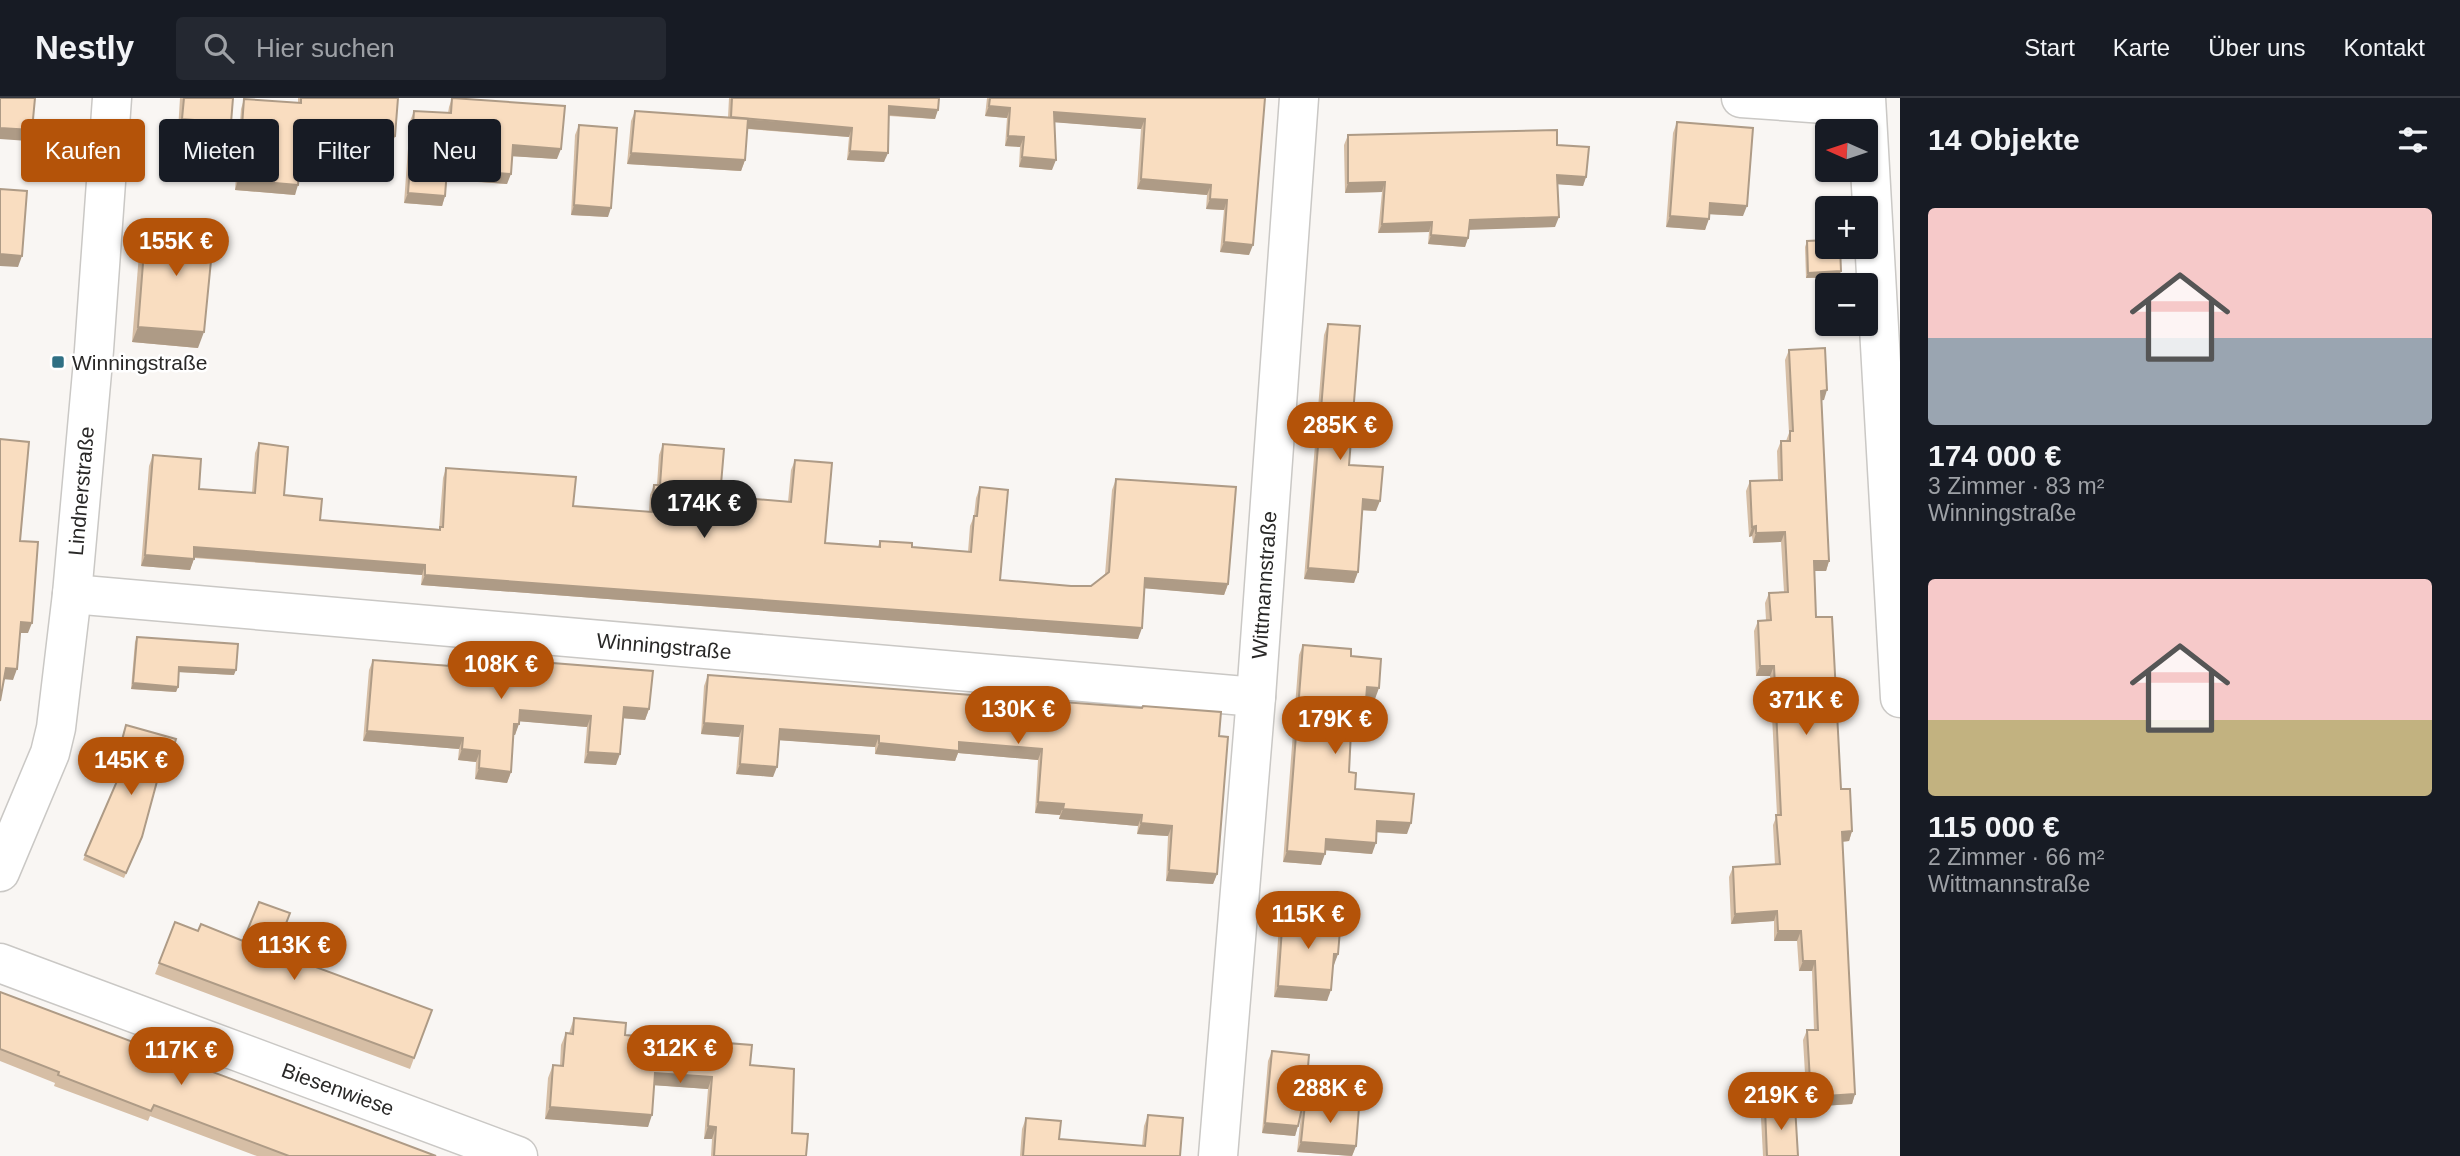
<!DOCTYPE html>
<html lang="de">
<meta charset="utf-8">
<style>
body{margin:0;font-family:Arial,sans-serif;background:#242831;color:#f1f3f6;height:100vh;display:flex;flex-direction:column;font-size:26px;white-space:nowrap}
*{box-sizing:border-box;margin:0}
p{font-size:23px;color:#9ea1a6}
.icon{flex:none;width:38px;height:38px;fill:none;stroke:currentColor;stroke-width:2;stroke-linecap:round;stroke-linejoin:round}
.map{position:relative;flex:1;overflow:hidden}
.sheet{display:flex;flex-direction:column;background:#171b24;width:560px}
.sheet>*{flex:none}
.banner{position:absolute;left:21px;top:21px;width:665px;height:63px;display:flex;gap:14px}
.needle{width:46px;rotate:273deg}
.controls{position:absolute;left:1815px;top:21px;display:grid;gap:14px}
.controls a{display:grid;place-items:center;width:63px;height:63px;border-radius:7px;background:#171b24;box-shadow:0 2px 5px #0004;font-size:35px}
.price{position:absolute;translate:-50% -60px;padding:0 16px;border-radius:24px;background:#b45309;color:#fff;font-size:23px;line-height:46px;filter:drop-shadow(0 2px 4px #0008)}
.price::after{content:'';position:absolute;left:50%;top:42px;width:21px;height:16px;margin-left:-10px;background:inherit;clip-path:polygon(0 0,100% 0,50% 100%)}
.price.current{background:#222;color:#fff}
ul{padding:0;list-style:none}
li{display:grid;align-content:center;gap:14px;height:371px;padding:0 28px}
li span{display:grid;place-items:center;height:217px;border-radius:7px;color:#555}
li>.icon{margin-inline-start:auto}
span .icon{width:126px;height:126px;fill:#fffc;stroke-width:1}
li b{font-size:30px}
h2{display:flex;justify-content:space-between;align-items:center;height:84px;padding:0 28px;font-size:30px}
.pill{padding:0 24px;border-radius:7px;background:#171b24;box-shadow:0 2px 5px #0004;font-size:24px;line-height:63px}
.pill.current{background:#b45309;color:#fff}
header{display:flex;align-items:center;gap:42px;box-sizing:border-box;height:98px;padding:0 35px;background:#171b24;border-bottom:2px solid #363941}
header strong{font-size:33px}
nav{display:flex;gap:38px;margin-inline-start:auto;font-size:24px}
.search{width:490px;height:63px;background:#242831;display:flex;align-items:center;gap:18px;box-sizing:border-box;padding:0 24px;border-radius:7px;color:#9ea1a6;font-size:26px}
main{display:flex;flex:1;min-height:0}
.map>svg:first-child{display:block}
.lines{fill:none;stroke-linecap:round;stroke-linejoin:round}
.minor-casing{stroke:#cac8c5;stroke-width:41}
.minor{stroke:#fff;stroke-width:38}
.wall{fill:#d6bea5}
.shaded-wall{fill:#ae9b86}
.building{fill:#f9ddc0;stroke:#ae9b86;stroke-width:2}
.poi-dot{fill:#307084;stroke:#fff;stroke-width:2.5}
.labels{text-anchor:middle;dominant-baseline:central;stroke-width:5;stroke-linejoin:round;paint-order:stroke}
.poi-label{font-size:21px;fill:#292827;stroke:#fff;text-anchor:start}
.street-label{font-size:21px;fill:#292827;stroke:#fff}
</style>
<header>
<strong>Nestly</strong>
<div class="search"><svg class="icon" aria-label="search" viewBox="0 0 24 24"><circle cx="10" cy="10" r="6"/><path d="M15 15l6 6"/></svg>Hier suchen</div>
<nav><a>Start</a><a>Karte</a><a>Über uns</a><a>Kontakt</a></nav>
</header>
<main>
<div class="map">
<svg width="1900" height="1058" viewBox="0 0 1900 1058">
<rect width="100%" height="100%" fill="#f9f6f3"/>
<g class="lines">
<defs>
<g id="minor">
<path d="M1741 0 1866 9"/>
<path d="M1866 0 1900 600"/>
<path d="M72 496 1256 599"/>
<path d="M0 774 50 655 56 630 72 496 94 252 112 0"/>
<path d="M0 865 518 1058"/>
<path d="M1218 1058 1256 599 1299 0"/>
</g>
</defs>
<use href="#minor" class="minor-casing"/>
<use href="#minor" class="minor"/>
</g>
<g class="wall">
<path d="M180 0H233L227 36 178 32Z"/>
<path d="M298 0H398L395 38 391 48 302 41 295 97 235 92 241 11 244 1 298 5Z"/>
<path d="M452 0 557 61 512 58 507 86 447 82 445 98 442 108 404 105 410 23 414 13 448 15 449 9Z"/>
<path d="M729 0H939L935 21 889 18 884 64 847 62 849 39 747 31 745 62 741 73 627 66 631 23 635 13 728 19Z"/>
<path d="M987 0H1265L1249 157 1220 154 1224 112 1206 111 1207 97 1137 91 1141 31 1055 24 1052 72 1019 69 1020 49 1005 48 1007 20 985 18Z"/>
<path d="M1677 24 1743 118 1709 116 1705 132 1666 129 1673 35Z"/>
<path d="M579 27 608 119 571 117 575 37Z"/>
<path d="M1348 37 1557 47 1586 79 1583 88 1558 86 1555 129 1469 131 1468 140 1465 149 1428 146 1429 134 1378 135 1382 94 1345 95 1344 47Z"/>
<path d="M146 127 198 250 132 244 140 143Z"/>
<path d="M1807 143 1839 179 1806 180 1805 149Z"/>
<path d="M1328 226 1349 367 1376 413 1362 412 1354 485 1304 481 1324 237Z"/>
<path d="M1789 252 1824 302H1821L1829 463 1826 473H1814L1816 519 1841 691 1852 733 1849 743 1842 744 1855 996 1852 1006 1807 1009 1803 942 1807 932H1814L1812 873H1799L1797 843H1774V823L1731 826 1729 779 1733 769 1775 767 1773 727 1777 717 1770 578H1756L1754 533 1758 523 1766 522 1765 505 1769 495 1784 494 1781 444 1753 445 1752 438 1749 439 1746 393 1750 383 1778 382 1777 353 1781 343H1786L1789 335 1785 262Z"/>
<path d="M259 345 284 397 320 422 439 431 443 380 446 370 573 408 649 414 650 397 654 387H657L659 357 663 346 720 398 788 404 791 372 795 362 825 445 878 448 880 443 912 449 968 454 970 428 974 418 976 400 980 389 1000 482 1071 488H1091L1105 476 1112 392 1116 381 1228 486 1224 497 1145 490 1138 541 421 487 422 477 194 460 190 472 141 468 149 368 153 357 199 391 252 395 255 355Z"/>
<path d="M137 539 234 577 179 574 178 589 176 594 131 591 135 544Z"/>
<path d="M1303 547 1351 558 1375 601 1366 600 1365 615 1361 626 1351 625 1349 674 1355 691 1407 736 1377 734 1372 756 1325 752 1321 767 1283 764 1299 557Z"/>
<path d="M451 557 649 611 645 622 623 620 616 667 584 665 587 629 519 623 515 637H513L511 674 507 685 475 681 476 664 458 662 459 651 363 643 369 572 373 562 447 567Z"/>
<path d="M708 577 1142 610 1143 608 1219 638 1217 776 1213 786 1166 783 1168 738 1137 736 1138 728 1059 721 1060 717 1035 715 1038 662 958 655 955 663 875 656V649L779 642 773 679 736 676 739 639 701 636 704 588Z"/>
<path d="M124 633 176 641 163 683 158 681 140 745 124 780 83 762 119 679 112 677Z"/>
<path d="M1283 816 1338 856 1333 867 1327 903 1274 899 1279 827Z"/>
<path d="M175 824 198 833 243 843 432 912 410 971 155 876Z"/>
<path d="M0 894 436 1058H257L150 1018 148 1023 54 988 55 985 0 963Z"/>
<path d="M574 920 625 937 750 967 806 1058H711L712 1041H704L708 991 654 987 648 1029 545 1021 548 980 553 967 560 968 561 947 566 935H569Z"/>
<path d="M1272 953 1301 1017 1305 1006 1356 1048 1352 1058 1297 1054 1301 1017 1295 1038 1262 1035 1268 963Z"/>
<path d="M1765 1010 1798 1058H1763L1761 1020Z"/>
<path d="M1148 1017 1180 1058H1020L1022 1031 1026 1020 1059 1041 1142 1048 1144 1028Z"/>
</g>
<g class="shaded-wall">
<path d="M889 8 938 12 935 21 886 17Z"/>
<path d="M989 8 1010 10 1007 20 985 18Z"/>
<path d="M1054 14 1145 21 1141 31 1051 24Z"/>
<path d="M731 20 852 30 849 39 727 29Z"/>
<path d="M182 21 231 25 227 36 178 32Z"/>
<path d="M0 30 32 32 28 43 0 41Z"/>
<path d="M303 31 395 38 391 48 300 41Z"/>
<path d="M1008 38 1024 39 1020 49 1005 48Z"/>
<path d="M513 47 561 51 557 61 509 58Z"/>
<path d="M850 53 888 55 884 64 847 62Z"/>
<path d="M631 55 745 62 741 73 627 66Z"/>
<path d="M1022 59 1056 62 1052 72 1019 69Z"/>
<path d="M447 71 511 76 507 86 444 81Z"/>
<path d="M1557 77 1586 79 1583 88 1554 86Z"/>
<path d="M1141 81 1211 87 1207 97 1137 91Z"/>
<path d="M238 82 298 87 295 97 235 92Z"/>
<path d="M1385 84 1382 94 1345 95 1348 85Z"/>
<path d="M408 95 445 98 442 108 404 105Z"/>
<path d="M1210 101 1227 102 1224 112 1206 111Z"/>
<path d="M1710 105 1747 108 1743 118 1706 116Z"/>
<path d="M574 107 611 110 608 119 571 117Z"/>
<path d="M1670 118 1709 121 1705 132 1666 129Z"/>
<path d="M1559 119 1555 129 1466 132 1470 122Z"/>
<path d="M1432 124 1429 134 1378 135 1382 126Z"/>
<path d="M1431 137 1468 140 1465 149 1428 146Z"/>
<path d="M1224 144 1253 147 1249 157 1220 154Z"/>
<path d="M0 156 22 158 18 169 0 168Z"/>
<path d="M1841 173 1839 179 1806 180 1808 175Z"/>
<path d="M138 229 204 234 198 250 132 244Z"/>
<path d="M1827 292 1824 302 1817 303 1821 293Z"/>
<path d="M1363 401 1380 403 1376 413 1359 412Z"/>
<path d="M1756 428 1752 438 1749 439 1752 429Z"/>
<path d="M1785 434 1781 444 1753 445 1756 435Z"/>
<path d="M194 449 425 467 422 477 191 459Z"/>
<path d="M145 457 194 461 190 472 141 468Z"/>
<path d="M1814 463H1829L1826 473H1810Z"/>
<path d="M1308 470 1358 474 1354 485 1304 481Z"/>
<path d="M425 477 1142 530 1138 541 421 487Z"/>
<path d="M1145 480 1228 486 1224 497 1141 490Z"/>
<path d="M21 524 32 525 28 535H17Z"/>
<path d="M1760 568H1774L1770 578H1756Z"/>
<path d="M179 569 236 572 234 577 177 574Z"/>
<path d="M6 570 17 571 13 582 2 581Z"/>
<path d="M133 585 178 589 176 594 131 591Z"/>
<path d="M1367 589 1379 590 1375 601 1363 600Z"/>
<path d="M624 609 649 611 645 622 620 620Z"/>
<path d="M520 612 591 618 587 629 516 623Z"/>
<path d="M1352 613 1365 615 1361 626 1348 624Z"/>
<path d="M704 625 743 628 739 639 701 636Z"/>
<path d="M514 626H519L515 637H510Z"/>
<path d="M780 631 879 638 875 649 776 642Z"/>
<path d="M367 633 463 640 459 651 363 643Z"/>
<path d="M959 644 1042 651 1038 662 958 655 955 663 875 656 879 645Z"/>
<path d="M462 651 480 653 476 664 458 662Z"/>
<path d="M588 654 620 656 616 667 584 665Z"/>
<path d="M740 666 777 669 773 679 736 676Z"/>
<path d="M479 670 511 674 507 685 475 681Z"/>
<path d="M1038 704 1064 706 1060 717 1035 715Z"/>
<path d="M1063 711 1142 717 1138 728 1059 721Z"/>
<path d="M1377 723 1411 725 1407 736 1373 734Z"/>
<path d="M1141 725 1172 728 1168 738 1137 736Z"/>
<path d="M1852 733 1849 743 1838 744 1842 734Z"/>
<path d="M1326 741 1376 745 1372 756 1322 752Z"/>
<path d="M1287 753 1325 756 1321 767 1283 764Z"/>
<path d="M1169 772 1217 776 1213 786 1166 783Z"/>
<path d="M1777 813 1774 823 1731 826 1735 816Z"/>
<path d="M1778 833H1801L1797 843H1774Z"/>
<path d="M1334 856H1338L1334 867H1330Z"/>
<path d="M1803 863H1815L1812 873H1799Z"/>
<path d="M1278 888 1331 892 1327 903 1274 899Z"/>
<path d="M655 975 712 979 708 991 651 987Z"/>
<path d="M1855 996 1852 1006 1807 1009 1811 999Z"/>
<path d="M550 1009 652 1017 648 1029 545 1021Z"/>
<path d="M1265 1025 1298 1028 1295 1038 1262 1035Z"/>
<path d="M708 1028 716 1029 712 1041H704Z"/>
<path d="M1301 1044 1356 1048 1352 1058 1297 1054Z"/>
</g>
<g class="building">
<path d="M0 0H35L32 32 0 30Z"/>
<path d="M184 0H233L231 25 182 21Z"/>
<path d="M301 0H398L395 38 303 31 298 87 238 82 244 1 301 5Z"/>
<path d="M452 0 565 8 561 51 513 47 511 76 447 71 445 98 408 95 414 13 451 15Z"/>
<path d="M732 0H939L938 12 889 8 888 55 850 53 852 30 731 19Z"/>
<path d="M990 0H1265L1253 147 1224 144 1227 102 1210 101 1211 87 1141 81 1145 21 1054 14 1056 62 1022 59 1024 39 1008 38 1010 10 989 8Z"/>
<path d="M635 13 748 21 745 62 631 55Z"/>
<path d="M1677 24 1753 30 1747 108 1710 105 1709 121 1670 118Z"/>
<path d="M579 27 617 30 611 110 574 107Z"/>
<path d="M1557 32V47L1589 49 1586 79 1557 77 1559 119 1470 122 1468 140 1431 137 1432 124 1382 126 1385 84 1348 85V37Z"/>
<path d="M0 91 27 93 22 158 0 156Z"/>
<path d="M146 127 214 132 204 234 138 229Z"/>
<path d="M1827 142V149H1840L1841 173 1808 175 1807 143Z"/>
<path d="M1328 226 1360 228 1349 367 1383 369 1380 403 1363 401 1358 474 1308 470Z"/>
<path d="M1825 250 1827 292 1821 293 1829 463H1814L1816 519H1832L1841 691H1850L1852 733 1842 734 1855 996 1811 999 1807 932H1818L1815 863H1803L1801 833H1778L1777 813 1735 816 1733 769 1780 766 1776 717H1781L1774 568H1760L1758 523 1771 522 1769 495 1788 494 1785 434 1756 435V428L1752 429 1750 383 1782 382 1781 343H1790V333H1793L1789 252Z"/>
<path d="M0 341 29 344 20 443 38 444 32 525 21 524 17 571 6 570 0 603Z"/>
<path d="M259 345 288 349 284 397 322 401 320 422 440 432V429H443L446 370 576 379 573 408 652 414 654 387H660L663 346 724 351 720 398 791 404 795 362 832 365 825 445 880 449V443L912 445V449L971 454 974 418H977L980 389 1008 392 1000 482 1071 488H1091L1109 474 1116 381 1236 389 1228 486 1145 480 1142 530 425 477V467L194 449V461L145 457 153 357 201 361 199 391 255 395Z"/>
<path d="M137 539 238 546 236 572 179 569 178 589 133 585Z"/>
<path d="M1303 547 1351 551V558L1381 561 1379 590 1367 589 1365 615 1352 613 1349 674 1356 675 1355 691 1414 696 1411 725 1377 723 1376 745 1326 741 1325 756 1287 753Z"/>
<path d="M451 557 653 573 649 611 624 609 620 656 588 654 591 618 520 612 519 626H514L511 674 479 670 480 653 462 651 463 640 367 633 373 562 450 568Z"/>
<path d="M708 577 1142 610 1143 608 1221 614 1219 638 1228 639 1217 776 1169 772 1172 728 1141 725 1142 717 1063 711 1064 706 1038 704 1042 651 959 644V653L879 645V638L780 631 777 669 740 666 743 628 704 625Z"/>
<path d="M126 627 176 641 165 677 159 676 142 739 126 775 85 757 121 674 114 672Z"/>
<path d="M259 804 290 815 275 854 432 912 414 960 159 865 175 824 198 833 201 826 243 843Z"/>
<path d="M1283 816 1341 820 1338 856H1334L1331 892 1278 888Z"/>
<path d="M0 894 436 1058H289L154 1007 151 1013 58 977 59 974 0 951Z"/>
<path d="M574 920 626 925 625 937 752 947 750 967 794 971 792 1035 808 1036 806 1058H714L716 1029 708 1028 712 979 655 975 652 1017 550 1009 553 967 563 968 566 935 573 936Z"/>
<path d="M1272 953 1309 957 1306 992 1298 1028 1265 1025Z"/>
<path d="M1305 1006 1359 1010 1356 1048 1301 1044Z"/>
<path d="M1795 1008 1798 1058H1767L1765 1010Z"/>
<path d="M1148 1017 1183 1020 1180 1058H1023L1026 1020 1061 1023 1059 1041 1145 1048Z"/>
</g>
<rect class="poi-dot" x="51" y="257" width="14" height="14" rx="3.5"/>
<g class="labels">
<g class="poi-label">
<text x="72" y="264">Winningstraße</text>
</g>
<g class="street-label">
<text transform="translate(81 393) rotate(-85)">Lindnerstraße</text>
<text transform="translate(1264 487) rotate(-86)">Wittmannstraße</text>
<text transform="translate(664 548) rotate(5)">Winningstraße</text>
<text transform="translate(338 991) rotate(20)">Biesenwiese</text>
</g>
</g>
</svg>
<div class="controls">
<a><svg class="needle" viewBox="-14 -14 28 28"><path d="M0-13l5 13h-10z" fill="#e53935"/><path d="M0 13l5-13h-10z" fill="#9ea1a6"/></svg></a>
<a>+</a>
<a>−</a>
</div>
<b class="price" style="left:176px;top:180px">155K €</b>
<b class="price" style="left:1340px;top:364px">285K €</b>
<b class="price current" style="left:704px;top:442px">174K €</b>
<b class="price" style="left:501px;top:603px">108K €</b>
<b class="price" style="left:1806px;top:639px">371K €</b>
<b class="price" style="left:1018px;top:648px">130K €</b>
<b class="price" style="left:1335px;top:658px">179K €</b>
<b class="price" style="left:131px;top:699px">145K €</b>
<b class="price" style="left:1308px;top:853px">115K €</b>
<b class="price" style="left:294px;top:884px">113K €</b>
<b class="price" style="left:680px;top:987px">312K €</b>
<b class="price" style="left:181px;top:989px">117K €</b>
<b class="price" style="left:1330px;top:1027px">288K €</b>
<b class="price" style="left:1781px;top:1034px">219K €</b>
<div class="banner">
<a class="pill current">Kaufen</a>
<a class="pill">Mieten</a>
<a class="pill">Filter</a>
<a class="pill">Neu</a>
</div>
</div>
<section class="sheet">
<h2>14 Objekte<svg class="icon" aria-label="filters" viewBox="0 0 24 24"><path d="M4 7h16M4 17h16"/><circle cx="9" cy="7" r="2"/><circle cx="15" cy="17" r="2"/></svg></h2>
<ul>
<li><span style="background:linear-gradient(#f6c9c9 60%,#9aa5b1 0)"><svg class="icon" aria-label="home" viewBox="0 0 24 24"><path d="M3 11l9-7 9 7M6 9v11h12V9"/></svg></span><div><b>174 000 €</b><p>3 Zimmer · 83 m²</p><p>Winningstraße</p></div></li>
<li><span style="background:linear-gradient(#f6c9c9 65%,#c2b280 0)"><svg class="icon" aria-label="home" viewBox="0 0 24 24"><path d="M3 11l9-7 9 7M6 9v11h12V9"/></svg></span><div><b>115 000 €</b><p>2 Zimmer · 66 m²</p><p>Wittmannstraße</p></div></li>
</ul>
</section>
</main>
